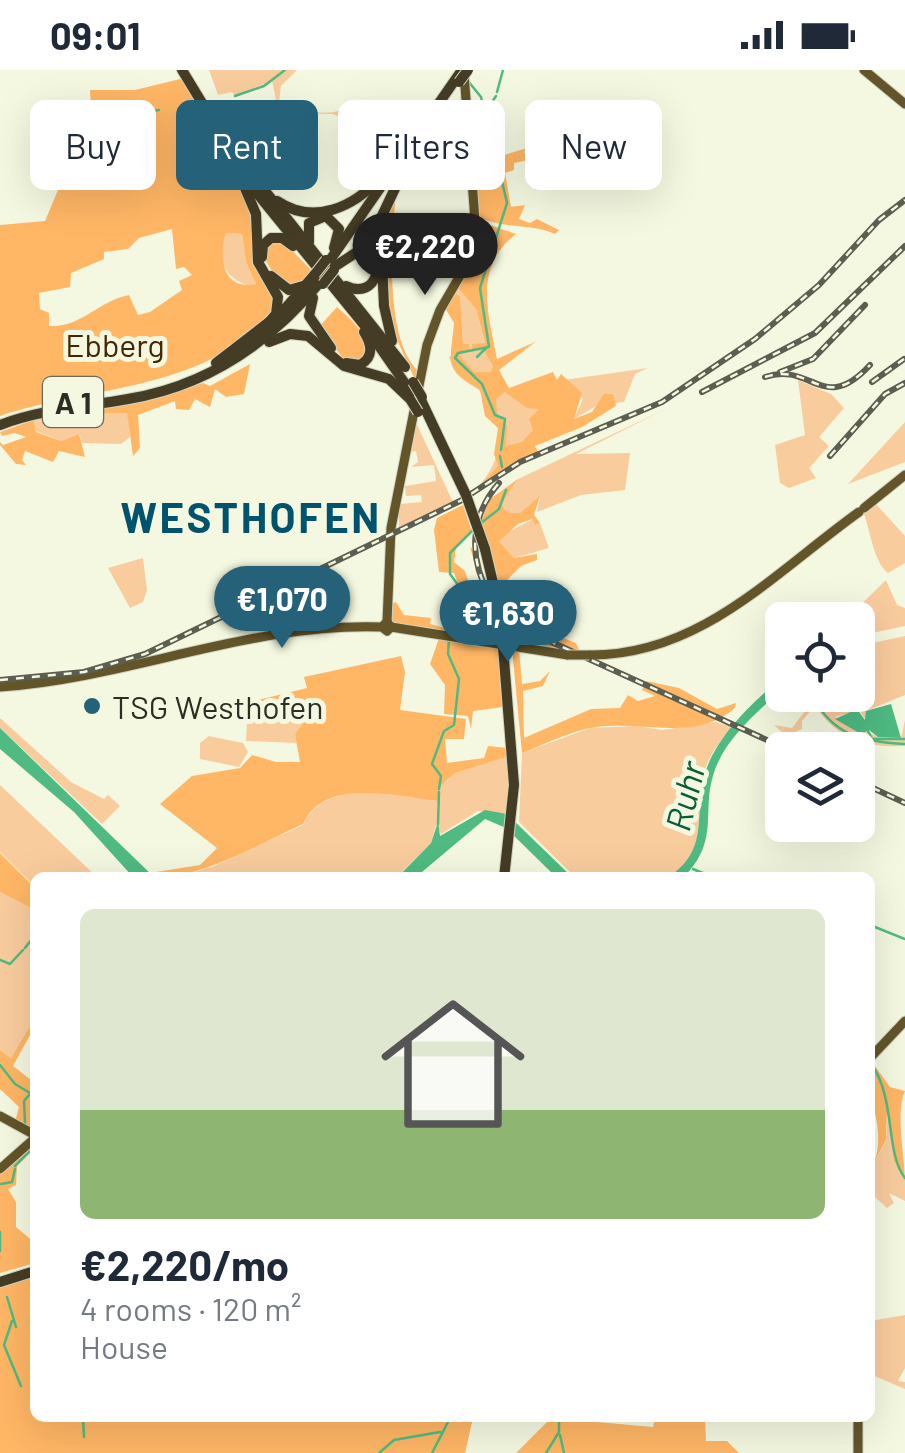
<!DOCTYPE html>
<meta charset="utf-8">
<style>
body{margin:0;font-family:Barlow,sans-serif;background:#f6f6f7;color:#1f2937;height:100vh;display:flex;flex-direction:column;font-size:38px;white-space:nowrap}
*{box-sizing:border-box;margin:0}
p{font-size:32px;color:#747a83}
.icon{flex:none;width:55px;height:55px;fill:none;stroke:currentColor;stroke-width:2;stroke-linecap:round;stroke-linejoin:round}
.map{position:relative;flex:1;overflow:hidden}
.sheet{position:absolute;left:30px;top:802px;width:845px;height:550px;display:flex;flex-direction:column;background:#fff;border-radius:15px;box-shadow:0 10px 40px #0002}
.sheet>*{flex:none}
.guide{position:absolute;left:30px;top:30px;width:845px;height:90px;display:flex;gap:20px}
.buttons{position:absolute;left:765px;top:532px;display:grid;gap:20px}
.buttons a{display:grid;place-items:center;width:110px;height:110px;border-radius:15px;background:#fff;box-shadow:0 10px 40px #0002;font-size:50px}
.price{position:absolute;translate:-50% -85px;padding:0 22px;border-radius:35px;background:#256279;color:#fff;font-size:32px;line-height:65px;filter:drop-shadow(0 2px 5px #0008)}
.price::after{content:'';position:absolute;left:50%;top:60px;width:30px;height:22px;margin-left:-15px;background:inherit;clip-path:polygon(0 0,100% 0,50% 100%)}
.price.on{background:#222;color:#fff}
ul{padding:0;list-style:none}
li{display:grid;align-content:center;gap:20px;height:530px;padding:0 50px}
li span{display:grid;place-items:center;height:310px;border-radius:15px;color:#555}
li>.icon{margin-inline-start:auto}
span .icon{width:180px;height:180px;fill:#fffc;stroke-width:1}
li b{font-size:42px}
.chip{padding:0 35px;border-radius:15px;background:#fff;box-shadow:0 10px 40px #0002;font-size:35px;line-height:90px}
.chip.on{background:#256279;color:#fff}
.status{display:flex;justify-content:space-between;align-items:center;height:70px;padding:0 50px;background:#fff;direction:ltr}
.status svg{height:28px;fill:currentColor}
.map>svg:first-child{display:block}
.green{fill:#f9cc9e}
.forest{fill:#ffb665;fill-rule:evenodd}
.water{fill:#4fbb83}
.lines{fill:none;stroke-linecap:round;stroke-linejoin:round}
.stream{stroke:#4fbb83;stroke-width:2.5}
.major-casing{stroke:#d1d3be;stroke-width:11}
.highway-casing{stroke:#d1d3be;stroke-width:12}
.major{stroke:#635429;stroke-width:9}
.highway{stroke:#453c25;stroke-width:10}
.rail-casing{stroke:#5c5e51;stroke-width:6}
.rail{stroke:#f5f8e0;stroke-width:2.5;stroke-dasharray:8;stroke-linecap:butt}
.major-bridge-casing{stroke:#d1d3be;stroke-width:11;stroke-linecap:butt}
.highway-bridge-casing{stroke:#d1d3be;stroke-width:12;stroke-linecap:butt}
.major-bridge{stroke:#635429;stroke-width:9}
.highway-bridge{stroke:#453c25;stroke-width:10}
.poi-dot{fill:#256279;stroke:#f5f8e0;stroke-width:4}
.labels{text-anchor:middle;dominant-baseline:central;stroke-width:10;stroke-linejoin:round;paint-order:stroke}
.shield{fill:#f5f8e0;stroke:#686a5c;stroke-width:2.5}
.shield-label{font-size:30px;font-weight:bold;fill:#2c2d24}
.park-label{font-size:32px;fill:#432703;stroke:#f5f8e0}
.poi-label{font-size:32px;fill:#2c2d24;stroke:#f5f8e0;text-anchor:start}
.water-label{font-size:35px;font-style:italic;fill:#085d39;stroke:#f5f8e0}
.district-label{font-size:42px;font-weight:bold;letter-spacing:2.5px;fill:#00536c;stroke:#f5f8e0}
</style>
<div class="status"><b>09:01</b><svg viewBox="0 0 49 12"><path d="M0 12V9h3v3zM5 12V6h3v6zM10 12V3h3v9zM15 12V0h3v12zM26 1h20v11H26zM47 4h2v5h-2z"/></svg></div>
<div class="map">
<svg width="905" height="1383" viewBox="0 0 905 1383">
<rect width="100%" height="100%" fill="#f5f8e0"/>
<g class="green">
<path d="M209 0H297L281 16 279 31C292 39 323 46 338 41 348 38 351 34 363 34L365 55 332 44 279 43 272 11 235 26 232 22 218 25Z"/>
<path d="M226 163 242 164 246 192 256 214 251 217C222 206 217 192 226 163Z"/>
<path d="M457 217 476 239 485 274H472L492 277 496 290 537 271 499 300 506 318 544 332 536 366 475 420C505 390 507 354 479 320 465 303 457 315 449 287L463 274 460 228 454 222Z"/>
<path d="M648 298 635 304 624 332 598 335 574 349 583 329 564 310Z"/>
<path d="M798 310 831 324 844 338 819 367 829 376 809 398 816 408 789 418 780 413 775 375 805 365Z"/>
<path d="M666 339 576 384 630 383 625 420 581 425 537 442 540 427 520 443 506 442 500 435 518 409Z"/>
<path d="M905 339V392L848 414 905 352Z"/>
<path d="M76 343H128L130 367 121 374 82 373 79 364 61 371 36 361 34 350Z"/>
<path d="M414 348 452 430H461L399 460V434L422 432 421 425 406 426 405 416 436 411 434 395 411 397 418 392 416 381 409 382Z"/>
<path d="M875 433 905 466V493L888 503C874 493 870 460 864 444Z"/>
<path d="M533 449 535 455 540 453 549 478 514 488 499 471 501 466Z"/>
<path d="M143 488 147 520 143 532 130 538 108 498Z"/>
<path d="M886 510 897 535 905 538V556L858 566V550L850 545Z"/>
<path d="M905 566V625L866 641V650L859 640 835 647 878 667 901 668 905 650V676C866 678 836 669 815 635L802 651V659L795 662 803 666 804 680 776 672 783 663 774 655 792 658 812 632 808 625H858V576Z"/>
<path d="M252 636 308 646 295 664 297 673 246 671 247 651 204 640 248 649Z"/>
<path d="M0 648 71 712 104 729 108 725 120 736 102 754 0 658Z"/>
<path d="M716 652 733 657C718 672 706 690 702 710 695 743 709 790 668 807 650 814 597 807 575 807L519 752 522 683 590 658 637 656 662 660Z"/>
<path d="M209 666 243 673 248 682 239 697 200 689V673Z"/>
<path d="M510 686 509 744 478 741 441 764 436 755 431 773 397 807 172 808 212 797 303 755C326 706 396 727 438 731L440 716 455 703Z"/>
<path d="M0 715 97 807 35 808V817L0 782Z"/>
<path d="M0 822 35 840V947L11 988 0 980Z"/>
<path d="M888 1040 894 1091 905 1112V1131L889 1123 894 1133 887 1138 874 1126V1092L886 1071Z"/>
<path d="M905 1245V1298L898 1311 905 1312V1319L870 1304V1251Z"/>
</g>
<g class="forest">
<path d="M184 8 246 127 253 155V185L274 226V239C206 323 94 314 0 346V155L45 151 63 108 68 68 92 59 90 20H135ZM172 159 176 199 184 197 192 205 179 211 182 220 150 242 138 245 129 225C100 230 81 258 49 256V243L40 239 39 223 70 217 71 203 104 189V182L128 179 139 168ZM226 163 242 164 246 192 256 214C223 221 218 188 226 163Z"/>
<path d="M534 76 524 82 528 90 514 93V100L505 103 511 137 525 135 519 149 530 153 537 149 559 160 555 164C532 153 505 159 480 148L474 94Z"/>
<path d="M396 121 394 145 431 167 433 162 471 177 454 213 455 193 426 181H391C393 217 391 275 419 302L416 312 389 252 385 145Z"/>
<path d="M479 151 516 164C473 197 488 242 497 289L533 273 499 300 509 318 553 302 557 310 561 304 582 323 574 349 592 342 604 324H613L616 336 582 357 535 376 538 382 478 418 498 396 494 384 498 358 485 346 480 320C442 299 451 290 454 253L445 238 454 222 460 227 463 274H469V281L459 285 474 302H491L493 296 483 279 472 281V274L485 273 476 239 457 217ZM505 322 527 338 539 339 529 349 533 360 522 372 506 376 507 356 497 343 496 329Z"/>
<path d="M282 170 314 203 296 218 278 211 264 188 268 173Z"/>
<path d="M337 237C352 250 368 264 368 285L358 294 344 289 318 258Z"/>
<path d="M250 294 244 324 226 327 215 319 210 337 195 329 189 340 176 339 175 331 138 345 140 378 133 386 127 343H76L159 328 203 313 210 316Z"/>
<path d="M34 350 36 362 61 371 79 364 85 387 59 381 53 392 25 381 22 390 26 395 16 394 0 375V372L3 375 26 367 15 363 2 366 0 362Z"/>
<path d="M518 409 501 434 506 442 520 443 540 426 534 445 540 453 535 455 532 449 518 454 499 471 514 488 537 484V490L521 496 507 510 510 537 528 554 576 573 580 582 548 578 516 560V572L526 575 510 574 480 454 490 429Z"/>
<path d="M463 435 472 462 456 476 454 492 465 501 474 529H485L470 477 478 482 499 571 391 552 392 534 396 532 404 545 431 548 430 554 448 559 452 548 449 543 465 533 454 503 439 502 434 460 437 448Z"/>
<path d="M439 568 500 576 510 686 455 703 440 716 438 731C397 727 325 706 303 754 272 768 177 821 150 803L200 795 217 778 160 734 192 706 240 698 252 685 276 692H300L295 664 308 646 252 636 254 631 307 618 304 607 401 586 405 602 400 640 466 649 464 669H445L447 693 484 688 488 676 508 678 503 637 473 641 471 659 468 646 444 644 445 615 430 594Z"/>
<path d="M512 578 519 579 522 614 540 611 550 601 543 616 523 621 524 668 591 639 620 638 628 625 638 631 655 626 642 620 646 611 679 618 717 639 736 633 735 638C696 672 643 651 597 657 572 660 546 674 522 683Z"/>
<path d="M0 783 35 818V840L0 822Z"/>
<path d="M35 947V956L13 996 35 1013V1062L15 1052 19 1037 0 1019V980L11 988Z"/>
<path d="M872 992 890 1017 905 1021C895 1043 905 1085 905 1112L894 1091 887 1040 886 1070 874 1092C888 1060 863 1022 872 992Z"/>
<path d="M35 1071 17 1095 16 1115 8 1119 16 1132V1157L35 1173V1193L0 1203V1101Z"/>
<path d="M35 1205V1348H473L465 1383H0V1215Z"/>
<path d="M551 1348 653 1357 655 1348H705L706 1371H727L739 1383H516Z"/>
</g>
<g class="water">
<path d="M782 608V619C758 642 729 665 716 697 699 740 722 768 684 807H669C708 780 695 751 703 711 711 671 752 632 782 608Z"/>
<path d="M891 634 901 668 878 667 869 660 861 664 835 649 857 639 865 650 866 641Z"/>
<path d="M0 658 154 807H133L74 742 0 679Z"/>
<path d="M485 740 507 744 572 807H556L506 758 485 749 416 807 397 808 431 773 438 752 440 766Z"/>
</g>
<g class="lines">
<g class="stream">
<path d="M468 11 481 27 495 82"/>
<path d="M497 22 503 0"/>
<path d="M235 26 264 16 285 0"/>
<path d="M486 41 496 26"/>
<path d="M182 45 195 42"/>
<path d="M121 47 159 40"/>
<path d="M106 51 116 48"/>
<path d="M497 90 507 133 480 218 489 277 458 283 455 288 482 314 495 345 505 349 501 380"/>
<path d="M477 287 486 278"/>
<path d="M500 386 502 397"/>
<path d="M481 453 499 439 506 420"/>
<path d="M452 560 450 547 469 530 450 504V483L475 458"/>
<path d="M812 625C832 666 864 672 905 674"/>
<path d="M868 661 872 669H905"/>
<path d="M439 719 441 706 432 694 444 661 454 655 459 609 448 584 449 570"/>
<path d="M438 754 439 722"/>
<path d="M693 799 715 808"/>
<path d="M870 855 905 869"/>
<path d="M25 878 34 866"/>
<path d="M0 890 10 894 23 880"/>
<path d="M871 994C896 1027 885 1083 905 1108"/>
<path d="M0 995 15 1014 35 1026"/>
<path d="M25 1053 24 1031 29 1025"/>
<path d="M15 1096 32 1079"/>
<path d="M1 1114 12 1112 15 1099"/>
<path d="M0 1162V1181"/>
<path d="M7 1227 16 1257"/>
<path d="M12 1251 4 1275 21 1316"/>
<path d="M83 1348 84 1367"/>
<path d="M560 1365 564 1383"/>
<path d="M379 1383 394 1370 440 1362"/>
<path d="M432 1383 450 1348"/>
<path d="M546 1383 559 1362V1348"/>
</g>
<defs>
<g id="major">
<path d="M864 0 905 34"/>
<path d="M864 438 905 405"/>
<path d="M387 552 391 458 427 275 440 240 468 192 476 164 464 3"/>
<path d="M391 557 568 585"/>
<path d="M589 585C700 586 774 503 859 442"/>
<path d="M0 617C130 608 251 552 382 557L387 552 391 557 387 561 382 557"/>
<path d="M870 988 905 951"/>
<path d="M0 1046 35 1065"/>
<path d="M0 1099 35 1068"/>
<path d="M858 1348V1383"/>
</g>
<g id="highway">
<path d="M182 0 256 122 365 256 411 322"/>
<path d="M250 102 405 297"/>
<path d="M242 111 256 144 258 192 278 227 276 244 265 257"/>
<path d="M277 131C314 156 354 137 381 107"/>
<path d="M309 172V153L326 146 339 159 334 178"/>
<path d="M262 187 263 175 271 168H282L293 176"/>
<path d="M328 193 462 0"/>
<path d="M337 195 357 182C390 186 377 231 346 216"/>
<path d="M271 206 289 220 303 216"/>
<path d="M313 228 309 246 331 278"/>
<path d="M392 271 384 236 380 150 417 72"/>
<path d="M269 272 290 264 308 266 344 296 389 309 409 328"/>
<path d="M216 293 283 241 315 204"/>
<path d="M346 293 360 295C374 287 372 275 364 262"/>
<path d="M421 330 466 425"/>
<path d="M0 355C42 339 85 337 128 329 207 316 271 272 321 211"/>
<path d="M485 479 507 572"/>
<path d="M503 577 514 715 504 808"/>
<path d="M0 1212 35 1201"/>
</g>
</defs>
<use href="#major" class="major-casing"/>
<use href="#highway" class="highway-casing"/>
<use href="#major" class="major"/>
<use href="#highway" class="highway"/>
<defs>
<g id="rail">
<path d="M469 67H477"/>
<path d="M780 302 813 289 865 235"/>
<path d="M765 307C812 291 823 346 870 295"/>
<path d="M872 312 904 289"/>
<path d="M702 322 815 263 905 176"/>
<path d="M830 386 885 324 905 313"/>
<path d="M490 526C468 488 470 446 499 413"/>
<path d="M507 546 536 565 789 680"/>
<path d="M0 610 84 602 145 584 460 431 520 392 662 332 755 269 819 215 879 150 905 130"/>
<path d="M858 711 905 733"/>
</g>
</defs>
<use href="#rail" class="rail-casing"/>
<use href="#rail" class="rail"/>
<defs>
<path id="major-bridge" d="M568 585H589"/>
<g id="highway-bridge">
<path d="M459 12 468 0"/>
<path d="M315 204 326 190"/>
<path d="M323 214 334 200"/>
<path d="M413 312 422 327"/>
<path d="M410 329 418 342"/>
<path d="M466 425 485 479"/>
<path d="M507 572 508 578"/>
</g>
</defs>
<use href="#major-bridge" class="major-bridge-casing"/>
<use href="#highway-bridge" class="highway-bridge-casing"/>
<use href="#major-bridge" class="major-bridge"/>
<use href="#highway-bridge" class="highway-bridge"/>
</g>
<circle class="poi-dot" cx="92" cy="636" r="10"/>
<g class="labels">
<rect class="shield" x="43" y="307" width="60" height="50" rx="8"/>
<g class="shield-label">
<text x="73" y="332">A 1</text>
</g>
<g class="park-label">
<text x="115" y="274">Ebberg</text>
</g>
<g class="poi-label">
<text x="112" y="636">TSG Westhofen</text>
</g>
<g class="water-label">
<text transform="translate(684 726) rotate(-76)">Ruhr</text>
</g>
<g class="district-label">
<text x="251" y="446">WESTHOFEN</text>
</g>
</g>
</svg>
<div class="buttons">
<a><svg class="icon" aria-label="locate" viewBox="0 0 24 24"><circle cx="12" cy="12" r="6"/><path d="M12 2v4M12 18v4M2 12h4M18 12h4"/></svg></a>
<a><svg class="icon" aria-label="layers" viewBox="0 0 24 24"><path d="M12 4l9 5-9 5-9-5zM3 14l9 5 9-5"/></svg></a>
</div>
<b class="price on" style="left:425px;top:228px">€2,220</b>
<b class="price" style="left:282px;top:581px">€1,070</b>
<b class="price" style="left:508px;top:595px">€1,630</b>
<div class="guide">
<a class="chip">Buy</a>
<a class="chip on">Rent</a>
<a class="chip">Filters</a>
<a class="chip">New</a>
</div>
<section class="sheet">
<ul>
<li><span style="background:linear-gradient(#dfe7d0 65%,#8fb573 0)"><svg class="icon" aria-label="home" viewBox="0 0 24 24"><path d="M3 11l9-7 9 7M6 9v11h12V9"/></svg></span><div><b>€2,220/mo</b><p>4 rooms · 120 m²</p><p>House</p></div></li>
</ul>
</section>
</div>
